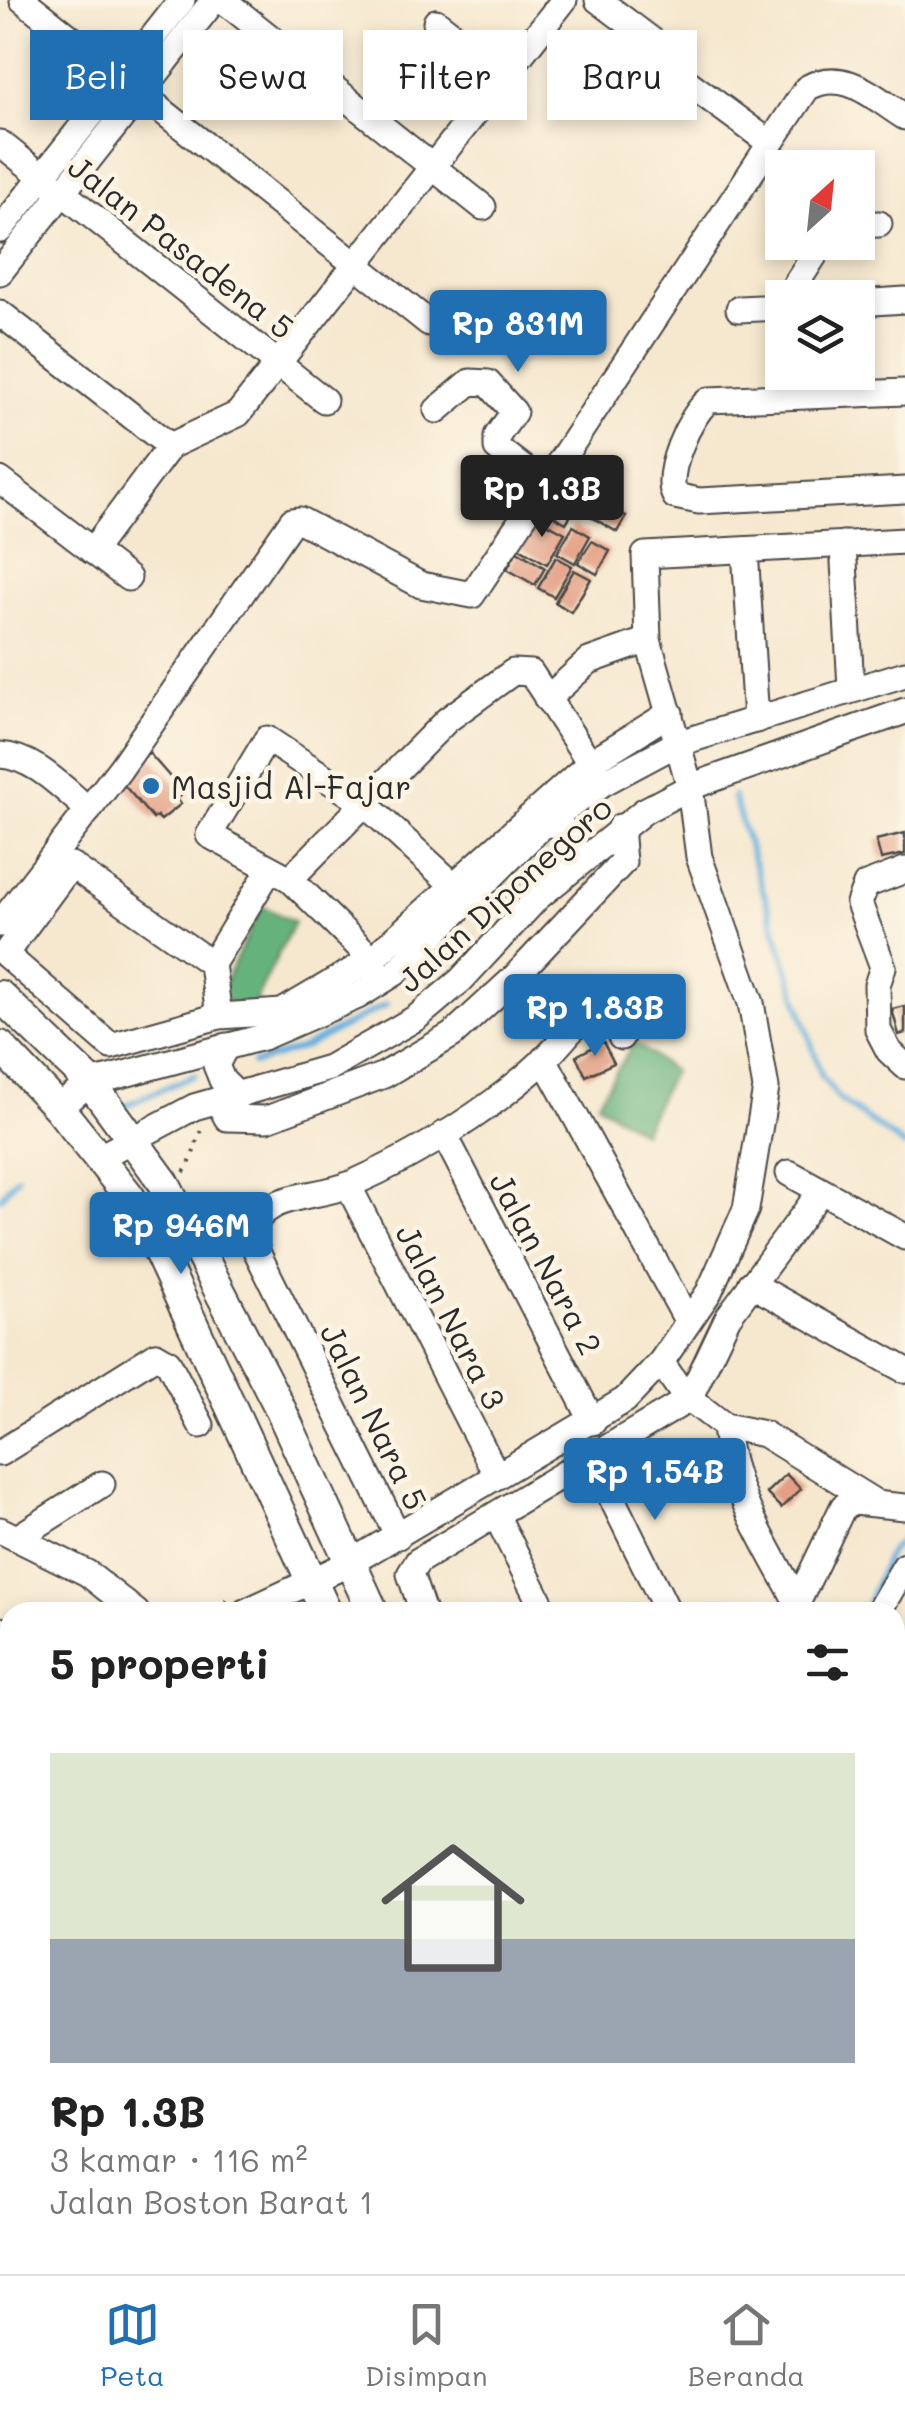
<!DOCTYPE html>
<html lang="id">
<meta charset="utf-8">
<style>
body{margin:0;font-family:Mali,sans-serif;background:#f6f6f6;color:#222;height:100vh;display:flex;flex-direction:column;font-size:38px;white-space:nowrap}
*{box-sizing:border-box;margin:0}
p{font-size:32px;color:#767676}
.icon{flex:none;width:55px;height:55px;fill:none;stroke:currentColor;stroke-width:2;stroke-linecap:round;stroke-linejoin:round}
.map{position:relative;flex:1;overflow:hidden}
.side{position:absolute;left:0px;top:1602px;width:905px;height:672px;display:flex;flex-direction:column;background:#fff;border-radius:30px 30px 0 0;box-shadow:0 5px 15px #0003}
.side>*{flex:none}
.guide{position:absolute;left:30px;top:30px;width:845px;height:90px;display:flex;gap:20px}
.needle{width:65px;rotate:27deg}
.buttons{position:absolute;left:765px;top:150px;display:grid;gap:20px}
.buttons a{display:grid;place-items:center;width:110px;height:110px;border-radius:0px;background:#fff;box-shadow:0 5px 15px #0003;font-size:50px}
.price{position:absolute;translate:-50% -85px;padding:0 22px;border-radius:10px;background:#1f6fb2;color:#fff;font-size:32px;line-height:65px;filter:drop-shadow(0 2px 5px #0008)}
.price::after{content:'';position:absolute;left:50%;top:60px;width:30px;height:22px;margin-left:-15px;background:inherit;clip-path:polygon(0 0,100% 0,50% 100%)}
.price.current{background:#222;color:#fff}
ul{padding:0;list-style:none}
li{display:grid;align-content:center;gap:20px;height:530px;padding:0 50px}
li span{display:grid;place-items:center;height:310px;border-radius:0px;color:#555}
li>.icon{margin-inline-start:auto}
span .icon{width:180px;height:180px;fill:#fffc;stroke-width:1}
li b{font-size:42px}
h2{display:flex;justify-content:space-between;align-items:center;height:120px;padding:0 50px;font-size:42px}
.chip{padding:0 35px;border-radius:0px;background:#fff;box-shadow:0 5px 15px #0003;font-size:35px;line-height:90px}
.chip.current{background:#1f6fb2;color:#fff}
.tabs{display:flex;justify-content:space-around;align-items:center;height:140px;border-top:2px solid #e0e0e0;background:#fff;font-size:28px;color:#767676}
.tabs a{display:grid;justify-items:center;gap:5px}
.tabs .current{color:#1f6fb2}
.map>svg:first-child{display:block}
.forest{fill:#66b27b;stroke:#486e53;stroke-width:2.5}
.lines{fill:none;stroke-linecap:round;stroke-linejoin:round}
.stream{stroke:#65b0de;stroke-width:6}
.building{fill:#e39e83}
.minor-casing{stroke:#494744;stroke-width:29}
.major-casing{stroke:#494744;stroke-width:34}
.path{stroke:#494744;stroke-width:4;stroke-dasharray:2.5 8;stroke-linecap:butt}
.minor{stroke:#fff;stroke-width:25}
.major{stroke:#fff;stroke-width:30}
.poi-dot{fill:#1f6fb2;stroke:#fcf5e5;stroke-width:4}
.labels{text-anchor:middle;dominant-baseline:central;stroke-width:9;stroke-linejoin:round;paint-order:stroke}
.street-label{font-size:32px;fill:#2b2b2b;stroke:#fcf5e5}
.poi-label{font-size:32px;fill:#2b2b2b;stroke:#fcf5e5;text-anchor:start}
</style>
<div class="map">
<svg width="905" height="2274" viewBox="0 0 905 2274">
<rect width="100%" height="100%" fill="#fcf5e5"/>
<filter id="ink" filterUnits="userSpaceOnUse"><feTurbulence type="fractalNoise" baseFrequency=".01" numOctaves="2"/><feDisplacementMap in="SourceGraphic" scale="20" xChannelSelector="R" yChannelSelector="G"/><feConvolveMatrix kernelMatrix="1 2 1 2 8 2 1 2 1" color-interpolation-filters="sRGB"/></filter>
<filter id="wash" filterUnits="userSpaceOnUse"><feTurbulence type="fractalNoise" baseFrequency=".0048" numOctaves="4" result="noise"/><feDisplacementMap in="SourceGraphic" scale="40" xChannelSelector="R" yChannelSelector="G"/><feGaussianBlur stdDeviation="2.25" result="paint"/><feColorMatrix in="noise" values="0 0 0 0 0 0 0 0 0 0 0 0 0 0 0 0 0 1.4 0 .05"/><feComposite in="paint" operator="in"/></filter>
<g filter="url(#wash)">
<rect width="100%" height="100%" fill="#f6e8cf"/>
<g class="forest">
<path d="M262 906 294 922 250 1012 218 996Z"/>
<path d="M634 1042 673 1071 642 1132 597 1103Z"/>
</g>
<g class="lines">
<g class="stream">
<path d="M733 796 822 1077 840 1100 905 1146"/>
<path d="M492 912 562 842"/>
<path d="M450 952 472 936"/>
<path d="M253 1064 305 1047 387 1004"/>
<path d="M119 1108 195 1075"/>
<path d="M0 1198 17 1177"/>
<path d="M864 1612 890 1551 905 1537"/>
<path d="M129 2274 136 2265"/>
</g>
</g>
<g id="blocks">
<g class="building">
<path d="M553 484 580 500 566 523 539 507Z"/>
<path d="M602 502 626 516 617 532 593 518Z"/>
<path d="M536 517 565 533 547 564 518 547Z"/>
<path d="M573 526 590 536 575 563 557 553Z"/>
<path d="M592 541 610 551 597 574 578 563Z"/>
<path d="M517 551 545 568 535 585 507 569Z"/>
<path d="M556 557 572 566 554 597 538 588Z"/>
<path d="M574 570 591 579 571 612 555 602Z"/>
<path d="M149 753 184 793 177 799 181 804 161 820 157 816 153 819 118 778Z"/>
<path d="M905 833V854L881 859 876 840Z"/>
<path d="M905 1006V1033L899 1035 892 1009Z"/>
<path d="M603 1042 614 1063 586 1076 576 1056Z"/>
<path d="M786 1474 801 1489 781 1508 766 1493Z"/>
<path d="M905 1630V1656L895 1668V1642Z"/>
<path d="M895 1911 905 1916V1944L895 1939Z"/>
<path d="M895 2184 905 2193V2263L895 2255Z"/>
<path d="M414 2265H444L455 2274H406Z"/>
<path d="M494 2265H576L586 2274H504Z"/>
<path d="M768 2265H850L861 2274H778Z"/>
</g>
</g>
</g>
<g filter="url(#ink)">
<use href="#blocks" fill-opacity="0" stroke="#494744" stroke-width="2.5"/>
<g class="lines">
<defs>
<g id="minor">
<path d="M23 0 429 323"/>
<path d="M223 0 483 207"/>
<path d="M598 0 654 42"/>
<path d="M436 22 505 75"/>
<path d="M671 70 770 143"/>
<path d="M0 143 324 400"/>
<path d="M858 225 879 224"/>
<path d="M0 230 182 0"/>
<path d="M0 272 214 0"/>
<path d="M787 298 823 242"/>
<path d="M858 303 905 300"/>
<path d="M739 309 782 307"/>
<path d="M0 313 170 446"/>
<path d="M905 392 709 400C690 414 663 475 675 496L699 501 905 490"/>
<path d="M437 410 470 382 488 383 514 412 497 436V448L547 487"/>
<path d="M0 480 128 578"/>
<path d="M843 544 851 688"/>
<path d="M745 550 756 720"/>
<path d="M92 551 170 446 238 414 564 0"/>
<path d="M547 699 589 661 648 640"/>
<path d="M0 755C35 757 63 789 89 810"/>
<path d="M545 823 561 826 572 839 577 865"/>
<path d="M905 870 866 885 859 903 883 967 877 985 878 1030 889 1051 905 1066"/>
<path d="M269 871 212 964 71 865 5 954 111 1046 219 1016 282 1012 372 959 591 762 670 713"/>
<path d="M290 879 447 720 513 672 531 673 598 775"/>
<path d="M0 924 120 769 292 521 300 520 421 585 472 595 807 88C844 67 873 97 905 117"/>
<path d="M212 964 219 1016"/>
<path d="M376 974 372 959 290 879 209 835 267 739 365 804 463 894"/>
<path d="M226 1046 216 1065 222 1080 238 1096"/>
<path d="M544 1059 688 1322"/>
<path d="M218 1101 227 1118 267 1119 384 1075 452 1035 512 980 623 862 620 827"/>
<path d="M58 1107 91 1083 263 1037 358 996 395 973 545 823 603 783 676 744 905 674"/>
<path d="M444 1134 593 1422"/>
<path d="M98 1158 194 1107 329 1068 416 1018 461 980 538 897 644 811 690 787 905 711"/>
<path d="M789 1173 905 1237"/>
<path d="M348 1185 497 1476"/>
<path d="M751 1284 905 1370"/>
<path d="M661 1362 683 1394 725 1426 764 1434 876 1503"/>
<path d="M725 1426C730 1491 767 1545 797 1602"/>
<path d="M0 1453 156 1355 168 1362 201 1425"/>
<path d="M592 1458 668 1612"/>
<path d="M496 1515 545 1612"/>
<path d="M0 1530 87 1573 136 1612"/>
<path d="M398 1536 249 1236C261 1191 314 1200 351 1184 419 1154 491 1110 545 1059 564 1041 578 1019 599 1004L610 1010 621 1037"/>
<path d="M17 1538 102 1484"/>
<path d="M245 1612 350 1563 625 1400 661 1362 709 1292 746 1209 766 1088 751 1003 699 857 690 787 648 640 645 555 905 541"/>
<path d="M423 1612 410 1574 418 1561 689 1399 728 1317 821 1191"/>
<path d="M793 1612 843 1507 854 1502 905 1507"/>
<path d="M878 1612 905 1566"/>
<path d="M0 1630 10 1635"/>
<path d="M895 1694 905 1685"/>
<path d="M0 1716 10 1709"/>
<path d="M0 1747 10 1758"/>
<path d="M895 1777 905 1769"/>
<path d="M0 1837 10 1842"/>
<path d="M895 1839 905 1830"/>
<path d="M895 1889 905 1894"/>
<path d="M0 1912 10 1918"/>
<path d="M0 1993 10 1998"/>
<path d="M895 2038 905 2064"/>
<path d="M0 2068 10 2073"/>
<path d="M0 2143 10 2148"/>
<path d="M895 2153 905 2162"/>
<path d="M0 2221 10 2226"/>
<path d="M484 2265 494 2274"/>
<path d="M614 2265 625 2274"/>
<path d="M746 2265 756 2274"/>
<path d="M883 2265 894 2274"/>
<path d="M0 2266 10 2248"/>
<path d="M672 2274 680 2265"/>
<path d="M702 2274 710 2265"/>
</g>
<g id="major">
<path d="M0 996 91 1083 164 1183 278 1404 373 1612"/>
<path d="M0 1046 58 1107 129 1196 160 1254 326 1612"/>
<path d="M237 2274 245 2265"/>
<path d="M288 2274 297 2265"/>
</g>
</defs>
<use href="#minor" class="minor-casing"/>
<use href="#major" class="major-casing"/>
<g class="path">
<path d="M184 1172C195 1158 194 1142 203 1127"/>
<path d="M207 1612 227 1600"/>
</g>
<use href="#minor" class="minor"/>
<use href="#major" class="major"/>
</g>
</g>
<circle class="poi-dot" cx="151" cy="786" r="10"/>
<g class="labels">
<g class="street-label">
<text transform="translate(182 246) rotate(38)">Jalan Pasadena 5</text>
<text transform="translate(504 893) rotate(-42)">Jalan Diponegoro</text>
<text transform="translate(547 1263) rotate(62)">Jalan Nara 2</text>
<text transform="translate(452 1316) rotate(63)">Jalan Nara 3</text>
<text transform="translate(375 1416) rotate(64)">Jalan Nara 5</text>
</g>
<g class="poi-label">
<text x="171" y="786">Masjid Al-Fajar</text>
</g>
</g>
</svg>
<div class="buttons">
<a><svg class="needle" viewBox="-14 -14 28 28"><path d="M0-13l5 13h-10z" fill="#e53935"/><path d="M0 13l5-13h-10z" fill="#767676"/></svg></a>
<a><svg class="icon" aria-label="layers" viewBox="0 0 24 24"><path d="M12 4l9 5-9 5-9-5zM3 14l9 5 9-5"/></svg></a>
</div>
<b class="price" style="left:518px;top:375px">Rp 831M</b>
<b class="price current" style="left:542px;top:540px">Rp 1.3B</b>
<b class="price" style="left:595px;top:1059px">Rp 1.83B</b>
<b class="price" style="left:181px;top:1277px">Rp 946M</b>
<b class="price" style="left:655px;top:1523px">Rp 1.54B</b>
<div class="guide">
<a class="chip current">Beli</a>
<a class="chip">Sewa</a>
<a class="chip">Filter</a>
<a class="chip">Baru</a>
</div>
<section class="side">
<h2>5 properti<svg class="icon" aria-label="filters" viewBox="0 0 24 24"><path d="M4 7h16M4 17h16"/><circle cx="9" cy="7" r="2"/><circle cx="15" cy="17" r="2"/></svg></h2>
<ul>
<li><span style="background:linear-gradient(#dfe7d0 60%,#9aa5b1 0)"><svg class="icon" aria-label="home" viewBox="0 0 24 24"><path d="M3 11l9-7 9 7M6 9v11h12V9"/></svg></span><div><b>Rp 1.3B</b><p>3 kamar · 116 m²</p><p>Jalan Boston Barat 1</p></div></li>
</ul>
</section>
</div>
<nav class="tabs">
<a class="current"><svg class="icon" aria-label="map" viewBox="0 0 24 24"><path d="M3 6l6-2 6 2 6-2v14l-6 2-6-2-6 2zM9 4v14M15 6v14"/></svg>Peta</a>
<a><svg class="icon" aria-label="saved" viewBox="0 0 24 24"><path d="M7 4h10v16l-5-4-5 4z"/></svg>Disimpan</a>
<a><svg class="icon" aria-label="home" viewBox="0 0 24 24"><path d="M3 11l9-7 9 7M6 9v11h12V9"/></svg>Beranda</a>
</nav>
